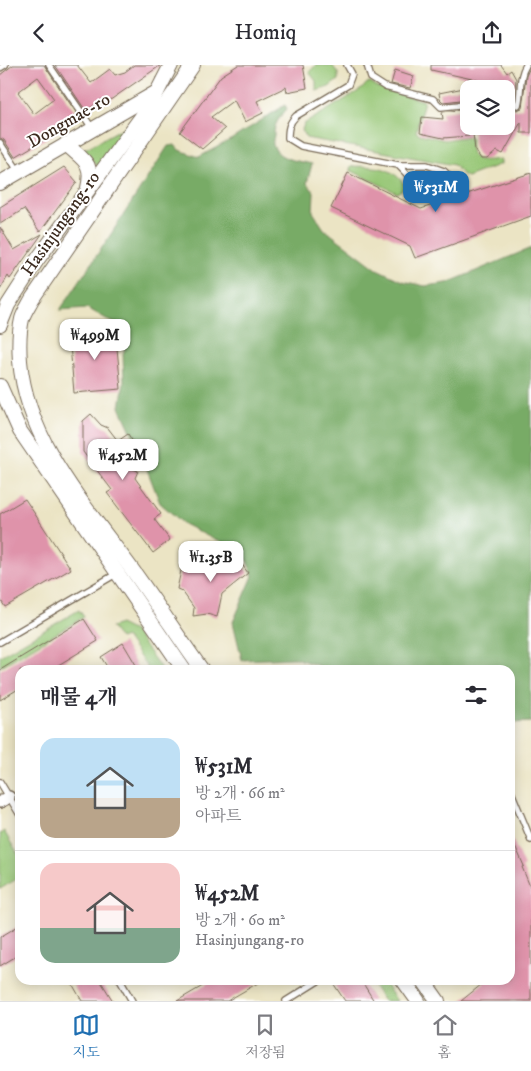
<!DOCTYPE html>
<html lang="ko">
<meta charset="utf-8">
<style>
body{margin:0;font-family:"IM FELL DW Pica","Noto Serif KR",serif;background:#f2f2f3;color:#2b2b33;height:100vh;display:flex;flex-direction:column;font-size:19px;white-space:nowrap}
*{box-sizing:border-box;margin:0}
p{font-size:16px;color:#7c7c81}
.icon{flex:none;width:28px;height:28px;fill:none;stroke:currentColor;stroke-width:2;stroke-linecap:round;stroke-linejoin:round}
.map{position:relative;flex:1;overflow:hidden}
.details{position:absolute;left:15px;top:600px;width:500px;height:320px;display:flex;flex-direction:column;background:#fff;border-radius:15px;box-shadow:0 2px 12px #0003}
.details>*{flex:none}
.controls{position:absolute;left:460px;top:15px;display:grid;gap:10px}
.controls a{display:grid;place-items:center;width:55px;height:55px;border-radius:10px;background:#fff;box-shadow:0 2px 12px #0003;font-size:25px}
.price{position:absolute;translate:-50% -42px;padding:0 11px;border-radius:10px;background:#fff;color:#222;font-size:16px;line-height:32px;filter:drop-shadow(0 1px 2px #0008)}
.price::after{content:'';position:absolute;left:50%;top:30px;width:15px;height:11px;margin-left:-8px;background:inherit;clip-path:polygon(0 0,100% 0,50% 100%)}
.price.selected{background:#1f6fb2;color:#fff}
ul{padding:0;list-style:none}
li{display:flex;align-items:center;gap:15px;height:125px;padding:0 25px}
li+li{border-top:1px solid #e1e1e2}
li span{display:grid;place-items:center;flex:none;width:140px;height:100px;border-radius:15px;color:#555}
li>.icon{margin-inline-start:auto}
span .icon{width:60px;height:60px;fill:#fffc;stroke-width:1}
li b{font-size:21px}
h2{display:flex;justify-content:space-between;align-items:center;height:60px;padding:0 25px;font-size:21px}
header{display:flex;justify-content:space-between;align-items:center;height:65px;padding:0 25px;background:#fff;font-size:22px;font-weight:600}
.tab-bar{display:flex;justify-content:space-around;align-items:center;height:70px;border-top:1px solid #e1e1e2;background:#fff;font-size:14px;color:#7c7c81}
.tab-bar a{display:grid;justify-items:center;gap:2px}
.tab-bar .selected{color:#1f6fb2}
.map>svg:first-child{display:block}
.green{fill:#96c675;stroke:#68784a}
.forest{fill:#78ab66;stroke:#5a6a42}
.building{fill:#df93aa;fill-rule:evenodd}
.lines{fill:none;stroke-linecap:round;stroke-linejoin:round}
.service-casing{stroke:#796b58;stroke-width:8}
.minor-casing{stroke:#796b58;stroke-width:14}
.tertiary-casing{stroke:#796b58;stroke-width:16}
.service{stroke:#fff;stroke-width:5.5}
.minor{stroke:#fff;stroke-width:11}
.tertiary{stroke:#fff;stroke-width:14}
.labels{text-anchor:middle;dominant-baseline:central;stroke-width:4;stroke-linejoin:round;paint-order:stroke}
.street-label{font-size:18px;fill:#3b2a1e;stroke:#fff}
</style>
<header><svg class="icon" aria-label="back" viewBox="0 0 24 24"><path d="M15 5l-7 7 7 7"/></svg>Homiq<svg class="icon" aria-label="share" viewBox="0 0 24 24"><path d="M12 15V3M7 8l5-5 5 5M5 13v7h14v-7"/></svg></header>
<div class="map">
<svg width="531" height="936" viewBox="0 0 531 936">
<rect width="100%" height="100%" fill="#fff"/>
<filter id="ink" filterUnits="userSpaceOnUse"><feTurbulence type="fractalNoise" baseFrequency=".02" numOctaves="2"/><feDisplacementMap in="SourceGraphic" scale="10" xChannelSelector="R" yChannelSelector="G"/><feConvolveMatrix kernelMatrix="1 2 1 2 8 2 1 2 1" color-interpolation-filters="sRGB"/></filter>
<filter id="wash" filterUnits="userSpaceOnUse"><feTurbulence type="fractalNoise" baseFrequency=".0096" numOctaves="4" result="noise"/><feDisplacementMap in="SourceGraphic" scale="20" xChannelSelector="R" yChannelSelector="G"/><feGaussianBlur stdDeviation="1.12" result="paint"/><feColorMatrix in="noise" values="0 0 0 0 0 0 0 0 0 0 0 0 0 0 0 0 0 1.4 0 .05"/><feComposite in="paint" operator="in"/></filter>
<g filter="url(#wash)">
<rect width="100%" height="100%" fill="#ebe4c4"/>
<g class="green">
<path d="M316 0H332L338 8V15L329 22 316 26V16L309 7Z"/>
<path d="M367 18H371L378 23 424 36 416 67 419 69 445 75 469 71 471 74C468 99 482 96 501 94V99L467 112 463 110 454 100 306 73 302 65 304 59 362 24Z"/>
<path d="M128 60 99 103 83 85Z"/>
<path d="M351 101C376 102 392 100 406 122L397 128 350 105Z"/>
<path d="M79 545 84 552 0 602V591Z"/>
<path d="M120 559 134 566 162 605H149L126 572 120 574 111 562Z"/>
<path d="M4 766 20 793V812L0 824V769Z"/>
<path d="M369 915H382L397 936H384Z"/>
</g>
<path class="forest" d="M285 40 287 44C279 53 274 58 274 71 273 74 272 79 274 82 279 95 300 96 312 99L307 118 314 127 313 147 324 164 377 204 402 216 425 221 447 218 531 183V657L510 658V605H331L295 593 242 595 233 557 253 511 246 493 235 481 215 475 184 459 160 438 140 386 120 342 124 317 123 289 128 273 127 260 112 257 87 243 60 245 111 169 168 81 175 80 179 85 199 92 232 74Z"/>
<g id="blocks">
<g class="building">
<path d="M13 0H44L79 52 67 61 15 92 4 75 0 73V10ZM38 12 54 34 34 49 18 27Z"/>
<path d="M55 0H77L91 18 110 4 115 10 125 7 134 0H161L106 38 103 34 86 46Z"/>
<path d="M238 0H303L307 23 287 27 286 22 257 36 263 48 245 57 234 35 211 52 225 64 202 84 180 67 221 11Z"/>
<path d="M431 0H501L507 8 511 5 516 14 514 34 506 32V24H498L495 19 431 5Z"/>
<path d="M531 0V68H521V57L503 89 497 86 487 94H481L475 85 472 61H510L506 42 517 45 522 43 526 11Z"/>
<path d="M395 5 414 11 410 23 391 19Z"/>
<path d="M469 22V34L443 37 440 34 439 28Z"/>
<path d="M469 44V71L443 73 420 68 422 52 443 54 442 47Z"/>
<path d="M64 102 77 117 40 167 24 144 0 159V142Z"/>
<path d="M348 108 421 144 531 108V151L415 193 410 181 331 143Z"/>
<path d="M0 162 14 185 42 169 10 214 8 211 0 225Z"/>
<path d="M115 263 121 324 74 328 69 267Z"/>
<path d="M91 349 101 360 108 363 118 376 128 369 135 380 113 396 138 406 135 413 161 449 154 454 170 475 153 488 107 428 112 425 83 387V356Z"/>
<path d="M25 434 71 504 5 542 0 534V449Z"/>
<path d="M231 484 248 508 222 529 217 552 207 549 193 551 194 543 182 526 177 524 182 501 201 505Z"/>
<path d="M84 554 98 576 50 605H20V623L0 635V605Z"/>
<path d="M123 578 139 605H109L101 592Z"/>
<path d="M510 769 524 801 522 802 531 824V936H461L487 915H510Z"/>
<path d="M20 860V889L0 901V872Z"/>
<path d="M70 915H100L113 936H82Z"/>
<path d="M213 915H263L227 936H177Z"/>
<path d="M331 915H361L374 936H345Z"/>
</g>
</g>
</g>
<g filter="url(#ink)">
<use href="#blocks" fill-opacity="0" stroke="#796b58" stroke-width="1"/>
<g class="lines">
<defs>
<g id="service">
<path d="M49 0 92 63"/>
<path d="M347 0 352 9 348 20 296 51C289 58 288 64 288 73L301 81 398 100H427L444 106 447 109 448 114 442 123C418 128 414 115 398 100"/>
<path d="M367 0 371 13 385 22 433 34 441 42 469 39"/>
<path d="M0 3 5 0"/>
<path d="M506 37 518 40C522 26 518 13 526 0"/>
<path d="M0 78 19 107"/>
<path d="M0 577 116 509"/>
<path d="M0 717 20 750"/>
<path d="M510 724 531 775"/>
<path d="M120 915 132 936"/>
<path d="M286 936 318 916 317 915"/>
</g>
<path id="minor" d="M0 737 9 732"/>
<g id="tertiary">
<path d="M193 0 32 234C29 240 24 247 22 254 19 267 19 283 20 296 27 375 82 437 128 499 153 533 177 570 202 605"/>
<path d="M66 79C83 95 94 97 88 123"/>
<path d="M0 118 157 27"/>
<path d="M0 260 8 240 37 195 151 39 171 0"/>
<path d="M0 321 20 366 184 605"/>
<path d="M403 915 418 936"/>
<path d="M423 915 438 936"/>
</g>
</defs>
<use href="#service" class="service-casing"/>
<use href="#minor" class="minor-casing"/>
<use href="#tertiary" class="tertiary-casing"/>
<use href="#service" class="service"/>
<use href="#minor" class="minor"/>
<use href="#tertiary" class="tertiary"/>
</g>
</g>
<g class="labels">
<g class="street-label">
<text transform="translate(69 56) rotate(-30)">Dongmae-ro</text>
<text transform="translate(61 159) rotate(-55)">Hasinjungang-ro</text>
</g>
</g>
</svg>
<div class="controls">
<a><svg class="icon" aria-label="layers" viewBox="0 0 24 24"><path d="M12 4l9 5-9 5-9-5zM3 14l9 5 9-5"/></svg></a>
</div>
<b class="price selected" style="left:436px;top:148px">₩531M</b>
<b class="price" style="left:95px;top:296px">₩499M</b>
<b class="price" style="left:123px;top:416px">₩452M</b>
<b class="price" style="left:211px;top:518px">₩1.35B</b>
<section class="details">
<h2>매물 4개<svg class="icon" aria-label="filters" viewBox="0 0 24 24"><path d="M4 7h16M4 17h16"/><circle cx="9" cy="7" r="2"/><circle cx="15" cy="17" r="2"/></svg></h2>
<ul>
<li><span style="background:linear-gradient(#bfe0f5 60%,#b9a48a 0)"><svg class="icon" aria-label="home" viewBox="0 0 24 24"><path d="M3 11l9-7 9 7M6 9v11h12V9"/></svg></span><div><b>₩531M</b><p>방 2개 · 66 m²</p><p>아파트</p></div></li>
<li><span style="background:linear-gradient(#f6c9c9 65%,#7fa58c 0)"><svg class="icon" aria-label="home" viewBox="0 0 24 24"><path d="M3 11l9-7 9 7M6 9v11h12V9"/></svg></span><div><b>₩452M</b><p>방 2개 · 60 m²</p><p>Hasinjungang-ro</p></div></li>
</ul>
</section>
</div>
<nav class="tab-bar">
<a class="selected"><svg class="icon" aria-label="map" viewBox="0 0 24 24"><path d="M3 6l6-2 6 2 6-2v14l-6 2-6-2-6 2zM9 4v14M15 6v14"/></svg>지도</a>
<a><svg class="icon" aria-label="saved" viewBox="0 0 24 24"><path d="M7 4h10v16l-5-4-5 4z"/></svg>저장됨</a>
<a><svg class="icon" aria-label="home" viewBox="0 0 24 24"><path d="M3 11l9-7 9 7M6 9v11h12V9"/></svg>홈</a>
</nav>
